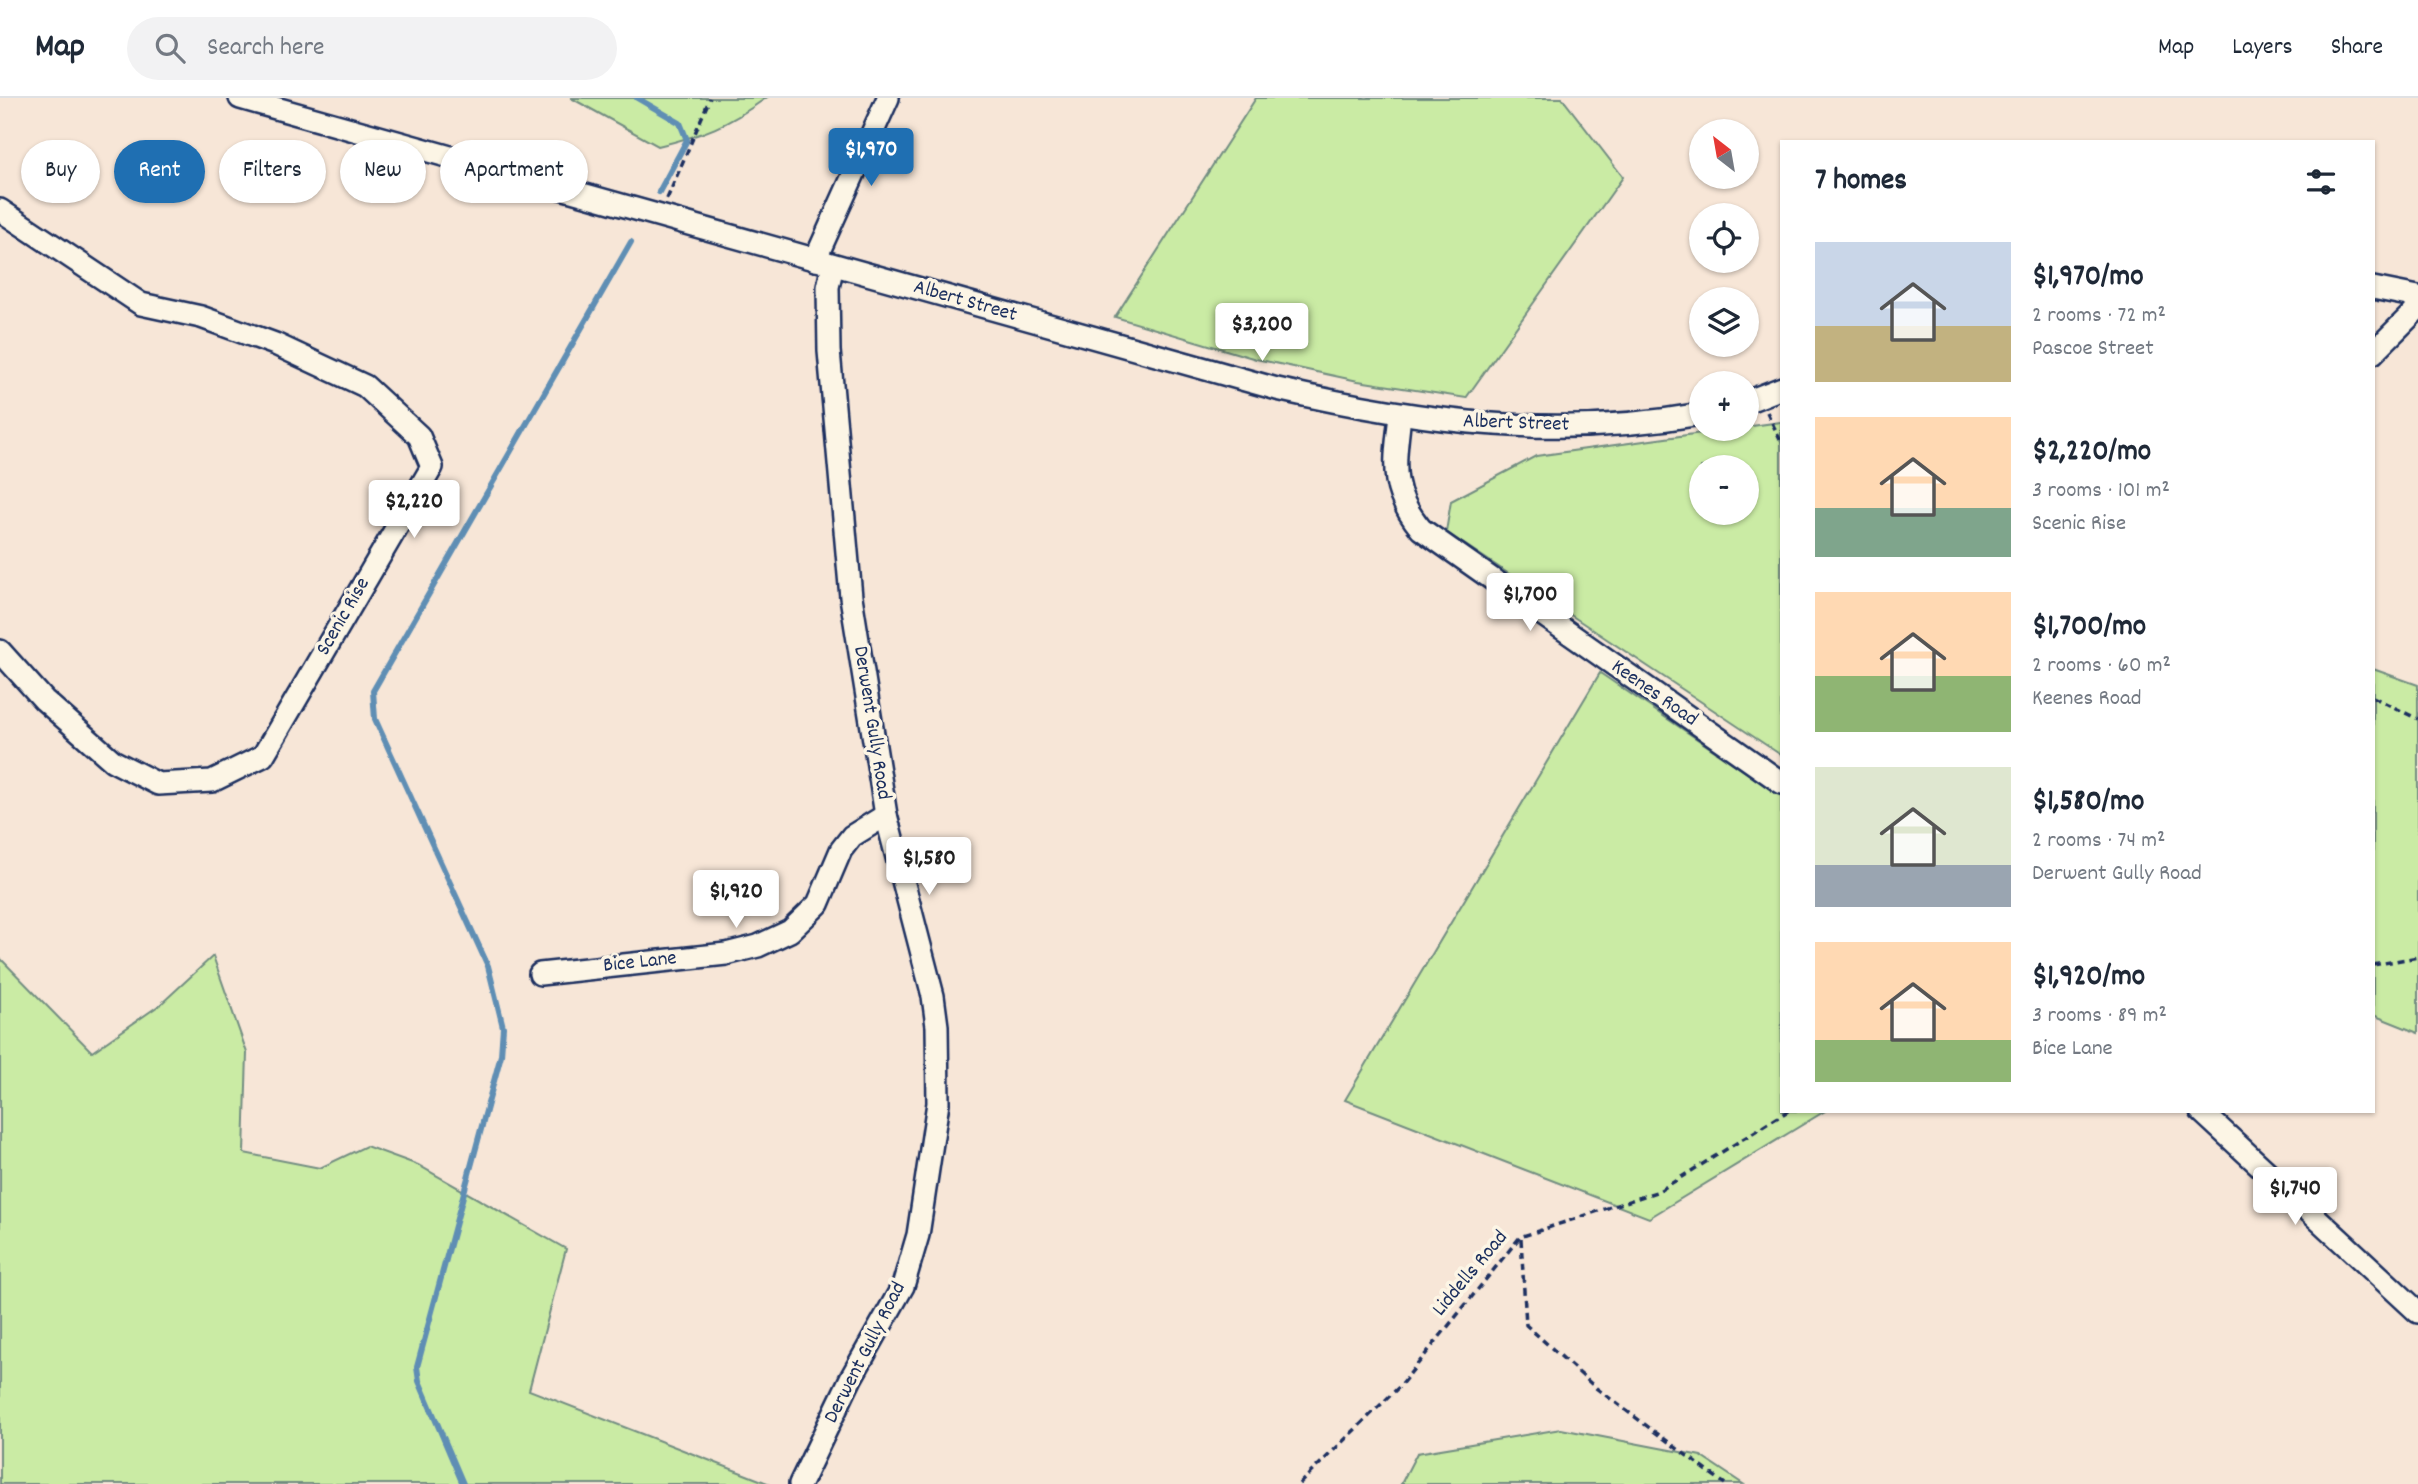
<!DOCTYPE html>
<meta charset="utf-8">
<style>
body{margin:0;font-family:Dekko,sans-serif;background:#f2f2f3;color:#1f2937;height:100vh;display:flex;flex-direction:column;font-size:26px;white-space:nowrap}
*{box-sizing:border-box;margin:0}
p{font-size:23px;color:#747a83}
.icon{flex:none;width:38px;height:38px;fill:none;stroke:currentColor;stroke-width:2;stroke-linecap:round;stroke-linejoin:round}
.map{position:relative;flex:1;overflow:hidden}
.sheet{position:absolute;left:1780px;top:42px;width:595px;height:973px;display:flex;flex-direction:column;background:#fff;border-radius:0px;box-shadow:0 2px 5px #0004}
.sheet>*{flex:none}
.guide{position:absolute;left:21px;top:42px;width:665px;height:63px;display:flex;gap:14px}
.needle{width:46px;rotate:329deg}
.controls{position:absolute;left:1689px;top:21px;display:grid;gap:14px}
.controls a{display:grid;place-items:center;width:70px;height:70px;border-radius:50%;background:#fff;box-shadow:0 2px 5px #0004;font-size:35px}
.price{position:absolute;translate:-50% -60px;padding:0 16px;border-radius:7px;background:#fff;color:#222;font-size:23px;line-height:46px;filter:drop-shadow(0 2px 4px #0008)}
.price::after{content:'';position:absolute;left:50%;top:42px;width:21px;height:16px;margin-left:-10px;background:inherit;clip-path:polygon(0 0,100% 0,50% 100%)}
.price.current{background:#1f6fb2;color:#fff}
ul{padding:0;list-style:none}
li{display:flex;align-items:center;gap:21px;height:175px;padding:0 35px}
li span{display:grid;place-items:center;flex:none;width:196px;height:140px;border-radius:0px;color:#555}
li>.icon{margin-inline-start:auto}
span .icon{width:84px;height:84px;fill:#fffc;stroke-width:1}
li b{font-size:30px}
h2{display:flex;justify-content:space-between;align-items:center;height:84px;padding:0 35px;font-size:30px}
.chip{padding:0 24px;border-radius:32px;background:#fff;box-shadow:0 2px 5px #0004;font-size:24px;line-height:63px}
.chip.current{background:#1f6fb2;color:#fff}
header{display:flex;align-items:center;gap:42px;box-sizing:border-box;height:98px;padding:0 35px;background:#fff;border-bottom:2px solid #e0e1e3}
header strong{font-size:33px}
nav{display:flex;gap:38px;margin-inline-start:auto;font-size:24px}
.search{width:490px;height:63px;background:#f2f2f3;display:flex;align-items:center;gap:18px;box-sizing:border-box;padding:0 24px;border-radius:38px;color:#747a83;font-size:26px}
.map>svg:first-child{display:block}
.green{fill:#caeba4;stroke:#728d81;stroke-width:2;fill-rule:evenodd}
.lines{fill:none;stroke-linecap:round;stroke-linejoin:round}
.stream{stroke:#5e8eb4;stroke-width:6}
.street-casing{stroke:#1b2f5e;stroke-width:26}
.path{stroke:#1b2f5e;stroke-width:3.5;stroke-dasharray:7 5;stroke-linecap:butt}
.street{stroke:#fcf5e5;stroke-width:21}
.labels{text-anchor:middle;dominant-baseline:central;stroke-width:7;stroke-linejoin:round;paint-order:stroke}
.street-label{font-size:21px;fill:#1b2f5e;stroke:#fcf5e5}
</style>
<header>
<strong>Map</strong>
<div class="search"><svg class="icon" aria-label="search" viewBox="0 0 24 24"><circle cx="10" cy="10" r="6"/><path d="M15 15l6 6"/></svg>Search here</div>
<nav><a>Map</a><a>Layers</a><a>Share</a></nav>
</header>
<div class="map">
<svg width="2418" height="1386" viewBox="0 0 2418 1386">
<rect width="100%" height="100%" fill="#f7e6d7"/>
<filter id="ink" filterUnits="userSpaceOnUse"><feTurbulence type="fractalNoise" baseFrequency=".0143" numOctaves="2"/><feDisplacementMap in="SourceGraphic" scale="14" xChannelSelector="R" yChannelSelector="G"/><feConvolveMatrix kernelMatrix="1 2 1 2 8 2 1 2 1" color-interpolation-filters="sRGB"/></filter>
<g filter="url(#ink)">
<g class="green">
<path d="M571 0H766C727 28 704 37 658 48Z"/>
<path d="M1256 0H1562L1623 79 1466 300 1358 283 1256 261 1115 219Z"/>
<path d="M1781 324V657L1446 434 1451 403 1536 358ZM1746 369V415H1701V369Z"/>
<path d="M2373 571 2418 587V935L2373 917Z"/>
<path d="M1600 575 1781 698 1782 1013H1825L1649 1120 1345 1002Z"/>
<path d="M213 858 247 955 244 1055 320 1070 366 1048 418 1067 566 1151 529 1292 770 1386H0V860L92 954 161 906Z"/>
<path d="M1561 1331 1701 1358 1743 1386H1401L1417 1355Z"/>
</g>
<g class="lines">
<g class="stream">
<path d="M637 0 680 25 687 42 659 94"/>
<path d="M463 1386 419 1283 417 1269 501 957 503 929 488 868 375 621 373 593 631 144"/>
</g>
<defs>
<g id="street">
<path d="M240 0 1277 291C1421 324 1554 342 1701 316"/>
<path d="M0 112 141 206 201 219 275 246 365 288 419 338 432 369 263 658 212 683 158 686 113 663 44 602 0 553"/>
<path d="M815 162 888 0"/>
<path d="M2373 190 2418 199"/>
<path d="M2373 255 2418 210"/>
<path d="M1746 304 1782 290"/>
<path d="M1400 317C1395 365 1388 391 1421 431L1782 685"/>
<path d="M540 876 726 856 758 848 790 833 818 806 841 752 852 738 886 717"/>
<path d="M2201 1013 2418 1214"/>
<path d="M800 1386 851 1280 903 1188 918 1137 938 1005 937 928 933 898 886 717 851 499 829 253 828 189 833 167"/>
</g>
</defs>
<use href="#street" class="street-casing"/>
<g class="path">
<path d="M667 101 710 0"/>
<path d="M1767 314 1782 346"/>
<path d="M2373 599 2418 621"/>
<path d="M2373 867 2418 859"/>
<path d="M1521 1141 1526 1227 1596 1290 1725 1386"/>
<path d="M1299 1386 1400 1288 1520 1139 1659 1093 1788 1013"/>
</g>
<use href="#street" class="street"/>
</g>
</g>
<g class="labels">
<g class="street-label">
<text transform="translate(965 204) rotate(16)">Albert Street</text>
<text transform="translate(1516 326) rotate(2)">Albert Street</text>
<text transform="translate(344 519) rotate(-60)">Scenic Rise</text>
<text transform="translate(1654 596) rotate(35)">Keenes Road</text>
<text transform="translate(871 625) rotate(81)">Derwent Gully Road</text>
<text transform="translate(640 865) rotate(-6)">Bice Lane</text>
<text transform="translate(1471 1176) rotate(-50)">Liddells Road</text>
<text transform="translate(866 1255) rotate(-63)">Derwent Gully Road</text>
</g>
</g>
</svg>
<div class="controls">
<a><svg class="needle" viewBox="-14 -14 28 28"><path d="M0-13l5 13h-10z" fill="#e53935"/><path d="M0 13l5-13h-10z" fill="#747a83"/></svg></a>
<a><svg class="icon" aria-label="locate" viewBox="0 0 24 24"><circle cx="12" cy="12" r="6"/><path d="M12 2v4M12 18v4M2 12h4M18 12h4"/></svg></a>
<a><svg class="icon" aria-label="layers" viewBox="0 0 24 24"><path d="M12 4l9 5-9 5-9-5zM3 14l9 5 9-5"/></svg></a>
<a>+</a>
<a>−</a>
</div>
<b class="price current" style="left:871px;top:90px">$1,970</b>
<b class="price" style="left:1262px;top:265px">$3,200</b>
<b class="price" style="left:414px;top:442px">$2,220</b>
<b class="price" style="left:1530px;top:535px">$1,700</b>
<b class="price" style="left:929px;top:799px">$1,580</b>
<b class="price" style="left:736px;top:832px">$1,920</b>
<b class="price" style="left:2295px;top:1129px">$1,740</b>
<div class="guide">
<a class="chip">Buy</a>
<a class="chip current">Rent</a>
<a class="chip">Filters</a>
<a class="chip">New</a>
<a class="chip">Apartment</a>
</div>
<section class="sheet">
<h2>7 homes<svg class="icon" aria-label="filters" viewBox="0 0 24 24"><path d="M4 7h16M4 17h16"/><circle cx="9" cy="7" r="2"/><circle cx="15" cy="17" r="2"/></svg></h2>
<ul>
<li><span style="background:linear-gradient(#c9d6e8 60%,#c2b280 0)"><svg class="icon" aria-label="home" viewBox="0 0 24 24"><path d="M3 11l9-7 9 7M6 9v11h12V9"/></svg></span><div><b>$1,970/mo</b><p>2 rooms · 72 m²</p><p>Pascoe Street</p></div></li>
<li><span style="background:linear-gradient(#ffd9b3 65%,#7fa58c 0)"><svg class="icon" aria-label="home" viewBox="0 0 24 24"><path d="M3 11l9-7 9 7M6 9v11h12V9"/></svg></span><div><b>$2,220/mo</b><p>3 rooms · 101 m²</p><p>Scenic Rise</p></div></li>
<li><span style="background:linear-gradient(#ffd9b3 60%,#8fb573 0)"><svg class="icon" aria-label="home" viewBox="0 0 24 24"><path d="M3 11l9-7 9 7M6 9v11h12V9"/></svg></span><div><b>$1,700/mo</b><p>2 rooms · 60 m²</p><p>Keenes Road</p></div></li>
<li><span style="background:linear-gradient(#dfe7d0 70%,#9aa5b1 0)"><svg class="icon" aria-label="home" viewBox="0 0 24 24"><path d="M3 11l9-7 9 7M6 9v11h12V9"/></svg></span><div><b>$1,580/mo</b><p>2 rooms · 74 m²</p><p>Derwent Gully Road</p></div></li>
<li><span style="background:linear-gradient(#ffd9b3 70%,#8fb573 0)"><svg class="icon" aria-label="home" viewBox="0 0 24 24"><path d="M3 11l9-7 9 7M6 9v11h12V9"/></svg></span><div><b>$1,920/mo</b><p>3 rooms · 89 m²</p><p>Bice Lane</p></div></li>
</ul>
</section>
</div>
